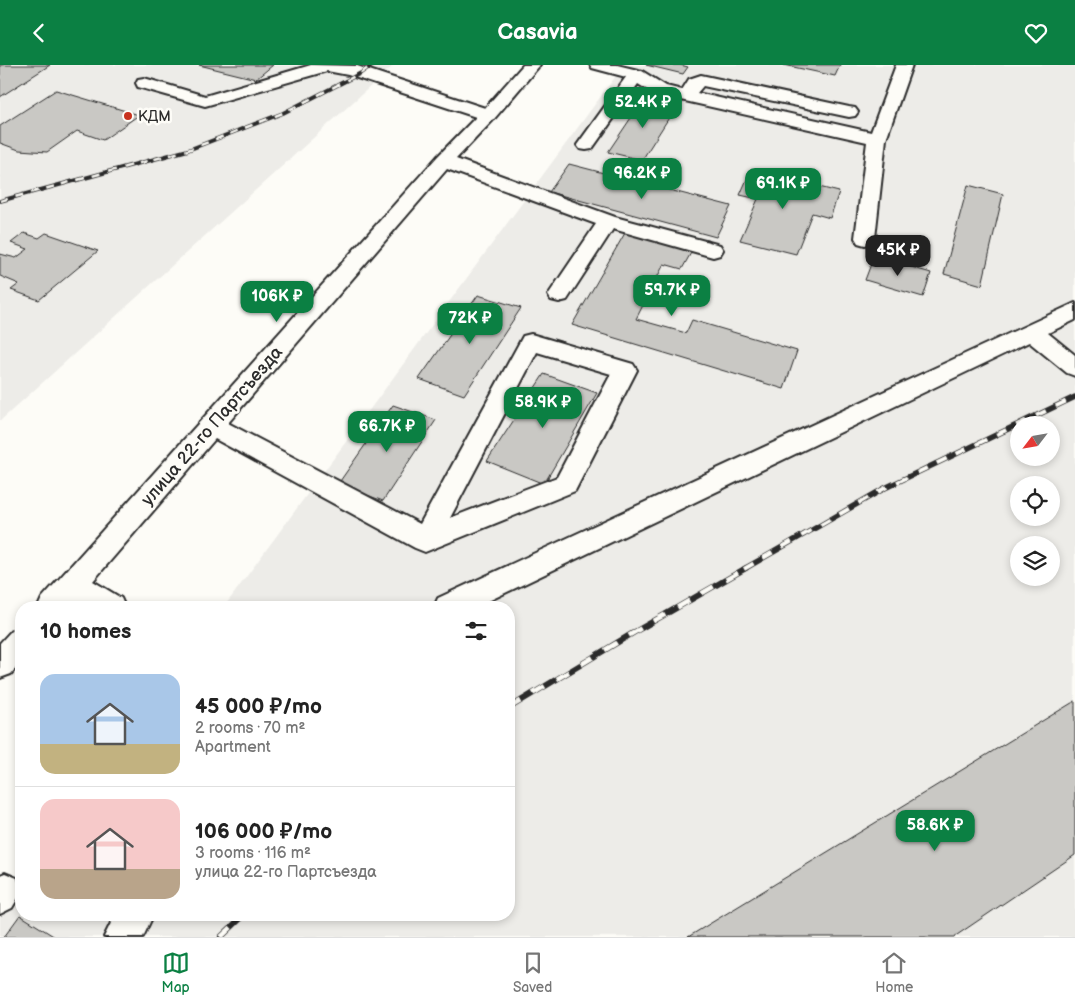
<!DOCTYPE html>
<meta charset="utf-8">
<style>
body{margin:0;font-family:"Balsamiq Sans",sans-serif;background:#f6f6f6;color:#222;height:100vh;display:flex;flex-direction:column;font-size:19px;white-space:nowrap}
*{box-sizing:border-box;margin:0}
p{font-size:16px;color:#767676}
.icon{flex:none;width:28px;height:28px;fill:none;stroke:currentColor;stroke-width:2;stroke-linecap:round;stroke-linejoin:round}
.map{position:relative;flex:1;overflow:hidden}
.side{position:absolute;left:15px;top:536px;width:500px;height:320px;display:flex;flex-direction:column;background:#fff;border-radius:20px;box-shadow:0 2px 8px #0003}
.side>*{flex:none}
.needle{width:32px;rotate:239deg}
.controls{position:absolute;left:1010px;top:351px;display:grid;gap:10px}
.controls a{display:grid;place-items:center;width:50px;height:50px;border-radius:50%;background:#fff;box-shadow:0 2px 8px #0003;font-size:25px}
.price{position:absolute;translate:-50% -42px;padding:0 11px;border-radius:10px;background:#0b8043;color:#fff;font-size:16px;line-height:32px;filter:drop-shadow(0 1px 2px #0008)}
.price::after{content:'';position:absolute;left:50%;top:30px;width:15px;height:11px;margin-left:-8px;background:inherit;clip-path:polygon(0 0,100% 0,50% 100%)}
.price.on{background:#222;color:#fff}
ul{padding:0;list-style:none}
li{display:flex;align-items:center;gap:15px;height:125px;padding:0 25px}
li+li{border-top:1px solid #e0e0e0}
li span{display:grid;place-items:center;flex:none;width:140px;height:100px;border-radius:15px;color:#555}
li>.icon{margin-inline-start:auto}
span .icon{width:60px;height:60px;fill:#fffc;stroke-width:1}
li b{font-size:21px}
h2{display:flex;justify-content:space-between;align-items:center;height:60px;padding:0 25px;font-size:21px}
header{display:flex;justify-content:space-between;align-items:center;height:65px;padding:0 25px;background:#0b8043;color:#fff;font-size:22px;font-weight:800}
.tabs{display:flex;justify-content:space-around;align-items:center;height:70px;border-top:1px solid #e0e0e0;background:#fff;font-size:14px;color:#767676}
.tabs a{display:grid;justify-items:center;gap:2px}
.tabs .on{color:#0b8043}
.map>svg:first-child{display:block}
.built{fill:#edece8;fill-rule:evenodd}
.building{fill:#c9c8c4;stroke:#2b2b2b}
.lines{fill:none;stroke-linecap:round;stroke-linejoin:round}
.minor-casing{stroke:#2b2b2b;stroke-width:4}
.minor{fill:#fdfcf7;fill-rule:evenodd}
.rail-far2-casing{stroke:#2b2b2b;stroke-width:4}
.rail-far1-casing{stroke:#2b2b2b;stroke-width:5.5}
.rail-casing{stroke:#2b2b2b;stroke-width:6}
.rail-far2{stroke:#fdfcf7;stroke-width:2.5;stroke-dasharray:8;stroke-linecap:butt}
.rail-far1{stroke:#fdfcf7;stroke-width:4;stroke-dasharray:11;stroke-linecap:butt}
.rail{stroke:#fdfcf7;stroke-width:4.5;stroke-dasharray:14;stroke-linecap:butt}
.poi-dot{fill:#c8321e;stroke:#fdfcf7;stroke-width:2}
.labels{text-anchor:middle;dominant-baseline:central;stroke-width:5;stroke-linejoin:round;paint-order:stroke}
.far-poi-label{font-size:15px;fill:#2b2b2b;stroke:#fdfcf7;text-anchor:start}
.street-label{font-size:18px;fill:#2b2b2b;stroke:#fdfcf7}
</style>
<header><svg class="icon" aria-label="back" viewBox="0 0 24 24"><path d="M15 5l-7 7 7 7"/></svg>Casavia<svg class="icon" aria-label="heart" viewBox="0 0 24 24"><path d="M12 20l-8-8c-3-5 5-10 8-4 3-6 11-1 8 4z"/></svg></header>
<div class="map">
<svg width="1075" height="872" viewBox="0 0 1075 872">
<rect width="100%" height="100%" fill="#fdfcf7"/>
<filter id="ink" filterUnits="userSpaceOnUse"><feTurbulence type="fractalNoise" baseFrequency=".02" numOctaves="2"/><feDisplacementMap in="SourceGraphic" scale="10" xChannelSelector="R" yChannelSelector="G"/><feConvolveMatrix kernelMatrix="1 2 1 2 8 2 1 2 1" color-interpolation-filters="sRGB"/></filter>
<g filter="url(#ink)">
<g class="built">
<path d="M0 0H394L0 356Z"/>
<path d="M624 0H1075V872H0V847L21 818V850H509V542H224ZM1019 360H1051V392H1019ZM1019 420H1051V452H1019ZM1019 480H1051V512H1019Z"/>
</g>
<g class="building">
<path d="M0 0H50L0 32Z"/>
<path d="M199 0H273L256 14Z"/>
<path d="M646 0H680L688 2 683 9Z"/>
<path d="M784 0H840L835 11Z"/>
<path d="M56 25 139 50 103 75 77 66 47 87 19 85 0 78V61Z"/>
<path d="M645 32 677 40 642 95 608 87Z"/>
<path d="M569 99 731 141 716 172 549 127Z"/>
<path d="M751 105 839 127 830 153 812 148 796 189 740 175 758 134 740 130Z"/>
<path d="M968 120 1003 129 982 220 944 209Z"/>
<path d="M24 168 39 173 46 168 98 186 39 235 11 225 19 219 0 211V189L16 193 28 184 11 178Z"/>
<path d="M625 168 692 186 682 204 664 199 636 254 686 268 692 255 797 286 784 324 572 260Z"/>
<path d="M874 191 931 208 923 232 865 215Z"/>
<path d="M478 230 521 243 464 330 419 314Z"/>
<path d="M544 309 597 328 544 419 487 396Z"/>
<path d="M393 340 436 355 383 436 338 419Z"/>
<path d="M1075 636V790L954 872H688Z"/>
<path d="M20 850 55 872H4Z"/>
</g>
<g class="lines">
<defs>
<g id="minor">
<path d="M311 0 357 1 485 43 523 0H540L494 54 456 94 615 152 720 180 723 185 720 190 713 192 613 164 567 235 559 237 551 235 548 230 596 159 447 104 228 358 420 459 523 271 531 269 633 299 637 305 575 426 425 487 415 483 215 374 93 516 121 533 125 542H87L76 536 70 542H38L42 533 437 92 476 52 348 10 327 6 205 41 138 22 136 18 138 14 144 13 205 31ZM537 287 611 309 557 412 450 453Z"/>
<path d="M590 0H617L642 6 666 21 682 25 689 14 701 10 849 42 855 43 858 47 855 51 849 52 703 21 697 28 871 67 896 0H912L886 74 875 173 872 178 865 180 858 178 855 173 867 77 654 29 638 19 592 84 586 85 580 84 577 80 626 12 592 3Z"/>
<path d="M1075 238V255L1048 268 1075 290V311L1067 308 1029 277 476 542H434L438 533Z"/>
<path d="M21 562V597L11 609 0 613V578L11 566Z"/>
<path d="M5 808 17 813 21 828 12 843 0 849V810Z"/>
<path d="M115 850H149L151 855 143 872H104Z"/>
</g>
</defs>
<use href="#minor" class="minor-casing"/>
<use href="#minor" class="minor"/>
<defs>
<path id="rail-far2" d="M0 136 188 85 283 48 361 8 372 0"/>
<path id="rail-far1" d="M744 504 885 423 1075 332"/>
<g id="rail">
<path d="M509 643 638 565 746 503"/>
<path d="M221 872 244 850"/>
</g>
</defs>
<use href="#rail-far2" class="rail-far2-casing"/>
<use href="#rail-far1" class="rail-far1-casing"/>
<use href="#rail" class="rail-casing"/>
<use href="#rail-far2" class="rail-far2"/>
<use href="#rail-far1" class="rail-far1"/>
<use href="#rail" class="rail"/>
</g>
</g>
<circle class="poi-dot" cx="128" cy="51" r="5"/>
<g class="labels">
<g class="far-poi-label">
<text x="138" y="51">КДМ</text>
</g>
<g class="street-label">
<text transform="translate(212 361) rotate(-49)">улица 22-го Партсъезда</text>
</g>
</g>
</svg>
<div class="controls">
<a><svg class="needle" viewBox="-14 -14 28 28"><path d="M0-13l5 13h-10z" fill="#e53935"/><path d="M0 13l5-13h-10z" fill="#767676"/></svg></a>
<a><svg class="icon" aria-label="locate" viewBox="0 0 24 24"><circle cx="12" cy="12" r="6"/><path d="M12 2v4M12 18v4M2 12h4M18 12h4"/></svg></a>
<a><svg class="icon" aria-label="layers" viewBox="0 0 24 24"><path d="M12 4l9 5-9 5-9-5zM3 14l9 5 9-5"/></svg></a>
</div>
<b class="price" style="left:643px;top:64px">52.4K ₽</b>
<b class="price" style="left:642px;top:135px">96.2K ₽</b>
<b class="price" style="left:783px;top:145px">69.1K ₽</b>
<b class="price on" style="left:898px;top:212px">45K ₽</b>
<b class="price" style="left:672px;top:252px">59.7K ₽</b>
<b class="price" style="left:277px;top:258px">106K ₽</b>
<b class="price" style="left:470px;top:280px">72K ₽</b>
<b class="price" style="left:543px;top:364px">58.9K ₽</b>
<b class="price" style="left:387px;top:388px">66.7K ₽</b>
<b class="price" style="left:935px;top:787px">58.6K ₽</b>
<section class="side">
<h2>10 homes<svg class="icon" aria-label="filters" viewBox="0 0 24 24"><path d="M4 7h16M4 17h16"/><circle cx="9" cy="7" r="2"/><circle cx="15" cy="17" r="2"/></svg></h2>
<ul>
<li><span style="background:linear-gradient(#a9c7e8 70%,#c2b280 0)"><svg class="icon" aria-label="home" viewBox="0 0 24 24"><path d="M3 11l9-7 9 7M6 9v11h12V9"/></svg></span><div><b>45 000 ₽/mo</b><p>2 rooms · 70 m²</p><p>Apartment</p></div></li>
<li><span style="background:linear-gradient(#f6c9c9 70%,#b9a48a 0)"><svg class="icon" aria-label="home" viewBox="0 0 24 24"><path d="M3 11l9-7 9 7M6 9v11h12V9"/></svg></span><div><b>106 000 ₽/mo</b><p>3 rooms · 116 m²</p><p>улица 22-го Партсъезда</p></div></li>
</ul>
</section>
</div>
<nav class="tabs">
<a class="on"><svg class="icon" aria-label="map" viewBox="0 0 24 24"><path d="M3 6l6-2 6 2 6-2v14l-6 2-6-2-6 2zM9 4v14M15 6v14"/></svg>Map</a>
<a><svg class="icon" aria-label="saved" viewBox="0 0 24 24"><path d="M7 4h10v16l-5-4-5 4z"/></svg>Saved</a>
<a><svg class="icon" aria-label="home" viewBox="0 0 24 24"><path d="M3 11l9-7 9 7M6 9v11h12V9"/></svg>Home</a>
</nav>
